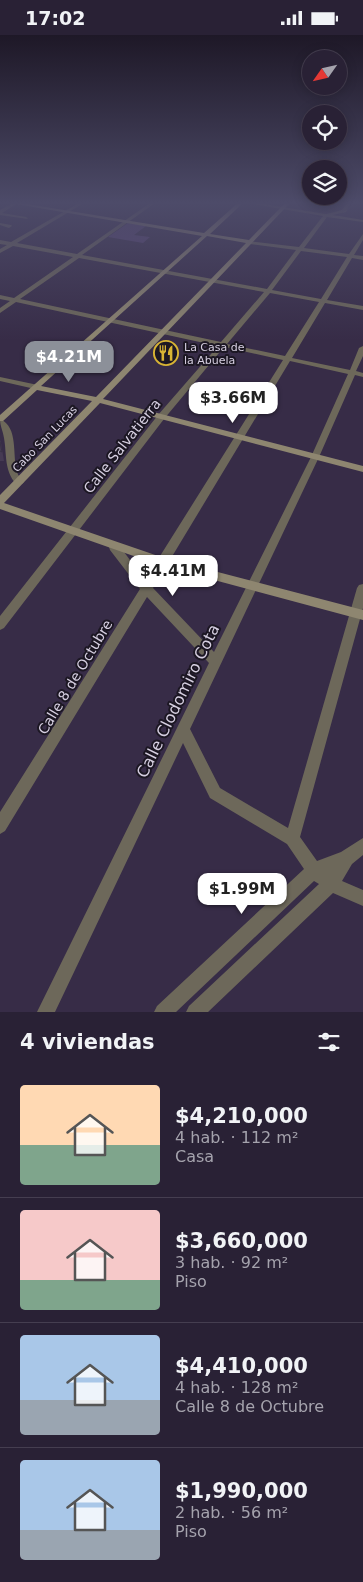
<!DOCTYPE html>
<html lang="es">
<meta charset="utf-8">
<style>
body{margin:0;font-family:"DejaVu Sans",sans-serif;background:#31293d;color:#f1f3f6;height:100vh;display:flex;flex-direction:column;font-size:19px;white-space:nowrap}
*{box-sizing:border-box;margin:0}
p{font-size:16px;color:#a5a3ad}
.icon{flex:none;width:28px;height:28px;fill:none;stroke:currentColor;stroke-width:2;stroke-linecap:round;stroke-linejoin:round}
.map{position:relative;height:977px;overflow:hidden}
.side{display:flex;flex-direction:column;background:#292135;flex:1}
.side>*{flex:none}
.needle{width:32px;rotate:236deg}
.fabs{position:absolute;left:302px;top:15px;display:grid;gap:10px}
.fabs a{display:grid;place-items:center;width:45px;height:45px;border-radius:50%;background:#292135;box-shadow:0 2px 12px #0003,0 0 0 1px #453e50;font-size:25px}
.price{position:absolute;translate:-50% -42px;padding:0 11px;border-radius:10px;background:#fff;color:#222;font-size:16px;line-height:32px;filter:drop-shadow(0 1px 2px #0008)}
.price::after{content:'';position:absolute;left:50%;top:30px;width:15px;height:11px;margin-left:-8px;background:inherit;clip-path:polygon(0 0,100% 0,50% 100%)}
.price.current{background:#8c9099;color:#fff}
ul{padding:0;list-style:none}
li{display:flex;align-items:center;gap:15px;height:125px;padding:0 20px}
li+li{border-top:1px solid #453e50}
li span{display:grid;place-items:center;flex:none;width:140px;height:100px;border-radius:5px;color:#555}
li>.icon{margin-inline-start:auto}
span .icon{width:60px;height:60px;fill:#fffc;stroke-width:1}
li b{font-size:21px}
h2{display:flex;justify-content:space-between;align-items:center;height:60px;padding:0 20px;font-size:21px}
.status{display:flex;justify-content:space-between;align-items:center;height:35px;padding:0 25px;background:#292135;direction:ltr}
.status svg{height:14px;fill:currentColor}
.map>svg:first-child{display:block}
.green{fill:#594475}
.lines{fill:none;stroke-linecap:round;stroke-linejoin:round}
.street{fill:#6d685a;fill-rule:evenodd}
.secondary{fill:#8e8670;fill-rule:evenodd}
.wall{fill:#453a53}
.building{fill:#504461;stroke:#383044}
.labels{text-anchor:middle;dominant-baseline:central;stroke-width:4;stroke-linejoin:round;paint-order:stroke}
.far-poi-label{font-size:11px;fill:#d6cfe1;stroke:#1c1723;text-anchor:start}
.far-street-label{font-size:11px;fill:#d6cfe1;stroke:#1c1723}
.street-label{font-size:14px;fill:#d6cfe1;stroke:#1c1723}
.near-street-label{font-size:16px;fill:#d6cfe1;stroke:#1c1723}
</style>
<div class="status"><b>17:02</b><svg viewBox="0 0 49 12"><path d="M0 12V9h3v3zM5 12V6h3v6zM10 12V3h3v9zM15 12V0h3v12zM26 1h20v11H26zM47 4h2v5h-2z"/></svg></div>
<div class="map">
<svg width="363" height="977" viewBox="0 0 363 977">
<rect width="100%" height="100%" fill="#372c47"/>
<path class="green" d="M128 188 146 191 134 200 150 202 143 208 108 202Z"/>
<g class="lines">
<g class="street">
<path d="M13 168H18L2 178 26 182 28 184 0 180V175Z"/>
<path d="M79 168H84L17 208 77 219 150 168H155L82 220 267 254 296 215 250 209 248 208V206L299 212 323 181 247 168H258L326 179 342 175 347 168H351L346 177 333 180 363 185V187L327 182 304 213 349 219 363 199V205L354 220 363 221V225L352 223 327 265 363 271V275L325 268 292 323 350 335 359 313 363 311V321L356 336 363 338V342L355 340 319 422 190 694 220 753 288 793 357 553 359 550 363 549V573L300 802 317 826 341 817 363 803V820L352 829 342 846 363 855V871L333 858 208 977H186L189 971 319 849 314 846 176 977H154L157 971 304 834 287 809 210 763 183 708 55 977H37L209 628 147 562 5 796 0 799V777L140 554 110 515 109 512 110 509H118L145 545 283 325 224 312 164 384 4 593 0 595V581L158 380 218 311 16 267 0 278V273L10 266 0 264V260L14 263 73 222 13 211 0 218V214L7 210 0 209V205L11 207ZM301 216 347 222 321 264 272 255ZM79 223 264 257 221 307 20 264ZM270 258 319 267 285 321 227 309ZM290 326 348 339 311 422 214 617 153 553Z"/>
<path d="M0 188 11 190 12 191 9 193 0 190Z"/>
<path d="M0 342 38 350 39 352 35 354 0 346Z"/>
<path d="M0 384C19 392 12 421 17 437 18 441 21 443 24 447L22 449H16C4 435 7 420 4 403 3 396 0 391 0 384Z"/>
</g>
<path class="secondary" d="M10 168H21L204 198 238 168H243L210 199 249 205 285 168H290L103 364 363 431V437L100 368 4 468 164 523 363 575V585L162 531 0 474V460L92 366 37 355 3 386H0V380L202 201ZM207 201 246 208 96 362 41 351Z"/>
</g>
<path class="wall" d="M0 405 1 408 4 426H0Z"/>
<path class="building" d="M0 407 2 417 0 416Z"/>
<linearGradient id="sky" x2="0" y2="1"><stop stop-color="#1e1827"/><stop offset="0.55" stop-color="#4d4b69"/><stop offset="1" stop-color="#4d4b69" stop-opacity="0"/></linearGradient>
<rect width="363" height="305" fill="url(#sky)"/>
<defs>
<symbol id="restaurant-ring" viewBox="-11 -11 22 22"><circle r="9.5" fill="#1c1723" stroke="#d8b434" stroke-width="1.5"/><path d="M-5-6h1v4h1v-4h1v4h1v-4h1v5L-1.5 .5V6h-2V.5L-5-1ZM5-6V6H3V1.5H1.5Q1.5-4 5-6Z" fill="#d8b434"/></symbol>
</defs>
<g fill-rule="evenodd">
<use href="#restaurant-ring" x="152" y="304" width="28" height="28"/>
</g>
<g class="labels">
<g class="far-poi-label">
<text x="184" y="312">La Casa de<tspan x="184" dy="13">la Abuela</tspan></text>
</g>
<g class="far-street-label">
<text transform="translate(45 404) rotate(-46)">Cabo San Lucas</text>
</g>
<g class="street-label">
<text transform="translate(122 411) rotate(-52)">Calle Salvatierra</text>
<text transform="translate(75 642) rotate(-59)">Calle 8 de Octubre</text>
</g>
<g class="near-street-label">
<text transform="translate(178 666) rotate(-64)">Calle Clodomiro Cota</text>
</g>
</g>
</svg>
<div class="fabs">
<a><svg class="needle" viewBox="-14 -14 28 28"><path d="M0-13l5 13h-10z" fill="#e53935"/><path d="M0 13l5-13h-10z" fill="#a5a3ad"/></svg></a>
<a><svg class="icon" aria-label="locate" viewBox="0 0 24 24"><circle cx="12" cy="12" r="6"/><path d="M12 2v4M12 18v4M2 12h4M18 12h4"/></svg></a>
<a><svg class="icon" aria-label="layers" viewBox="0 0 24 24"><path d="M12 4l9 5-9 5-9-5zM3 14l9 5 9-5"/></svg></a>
</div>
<b class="price current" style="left:69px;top:348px">$4.21M</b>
<b class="price" style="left:233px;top:389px">$3.66M</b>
<b class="price" style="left:173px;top:562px">$4.41M</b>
<b class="price" style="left:242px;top:880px">$1.99M</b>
</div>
<section class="side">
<h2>4 viviendas<svg class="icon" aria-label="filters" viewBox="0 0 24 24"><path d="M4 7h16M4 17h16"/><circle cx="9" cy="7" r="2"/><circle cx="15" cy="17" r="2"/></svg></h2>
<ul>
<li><span style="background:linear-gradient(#ffd9b3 60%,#7fa58c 0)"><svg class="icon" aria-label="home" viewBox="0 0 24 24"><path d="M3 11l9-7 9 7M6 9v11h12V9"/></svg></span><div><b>$4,210,000</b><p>4 hab. · 112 m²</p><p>Casa</p></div></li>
<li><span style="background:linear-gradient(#f6c9c9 70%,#7fa58c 0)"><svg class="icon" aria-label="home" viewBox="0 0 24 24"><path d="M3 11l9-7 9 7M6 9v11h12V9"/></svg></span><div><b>$3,660,000</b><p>3 hab. · 92 m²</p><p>Piso</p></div></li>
<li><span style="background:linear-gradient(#a9c7e8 65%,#9aa5b1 0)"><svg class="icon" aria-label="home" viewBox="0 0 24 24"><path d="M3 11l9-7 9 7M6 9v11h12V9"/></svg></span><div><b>$4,410,000</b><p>4 hab. · 128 m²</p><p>Calle 8 de Octubre</p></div></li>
<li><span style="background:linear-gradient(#a9c7e8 70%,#9aa5b1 0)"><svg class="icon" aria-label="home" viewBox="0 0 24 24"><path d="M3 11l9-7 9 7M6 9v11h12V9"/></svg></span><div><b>$1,990,000</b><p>2 hab. · 56 m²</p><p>Piso</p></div></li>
</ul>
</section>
